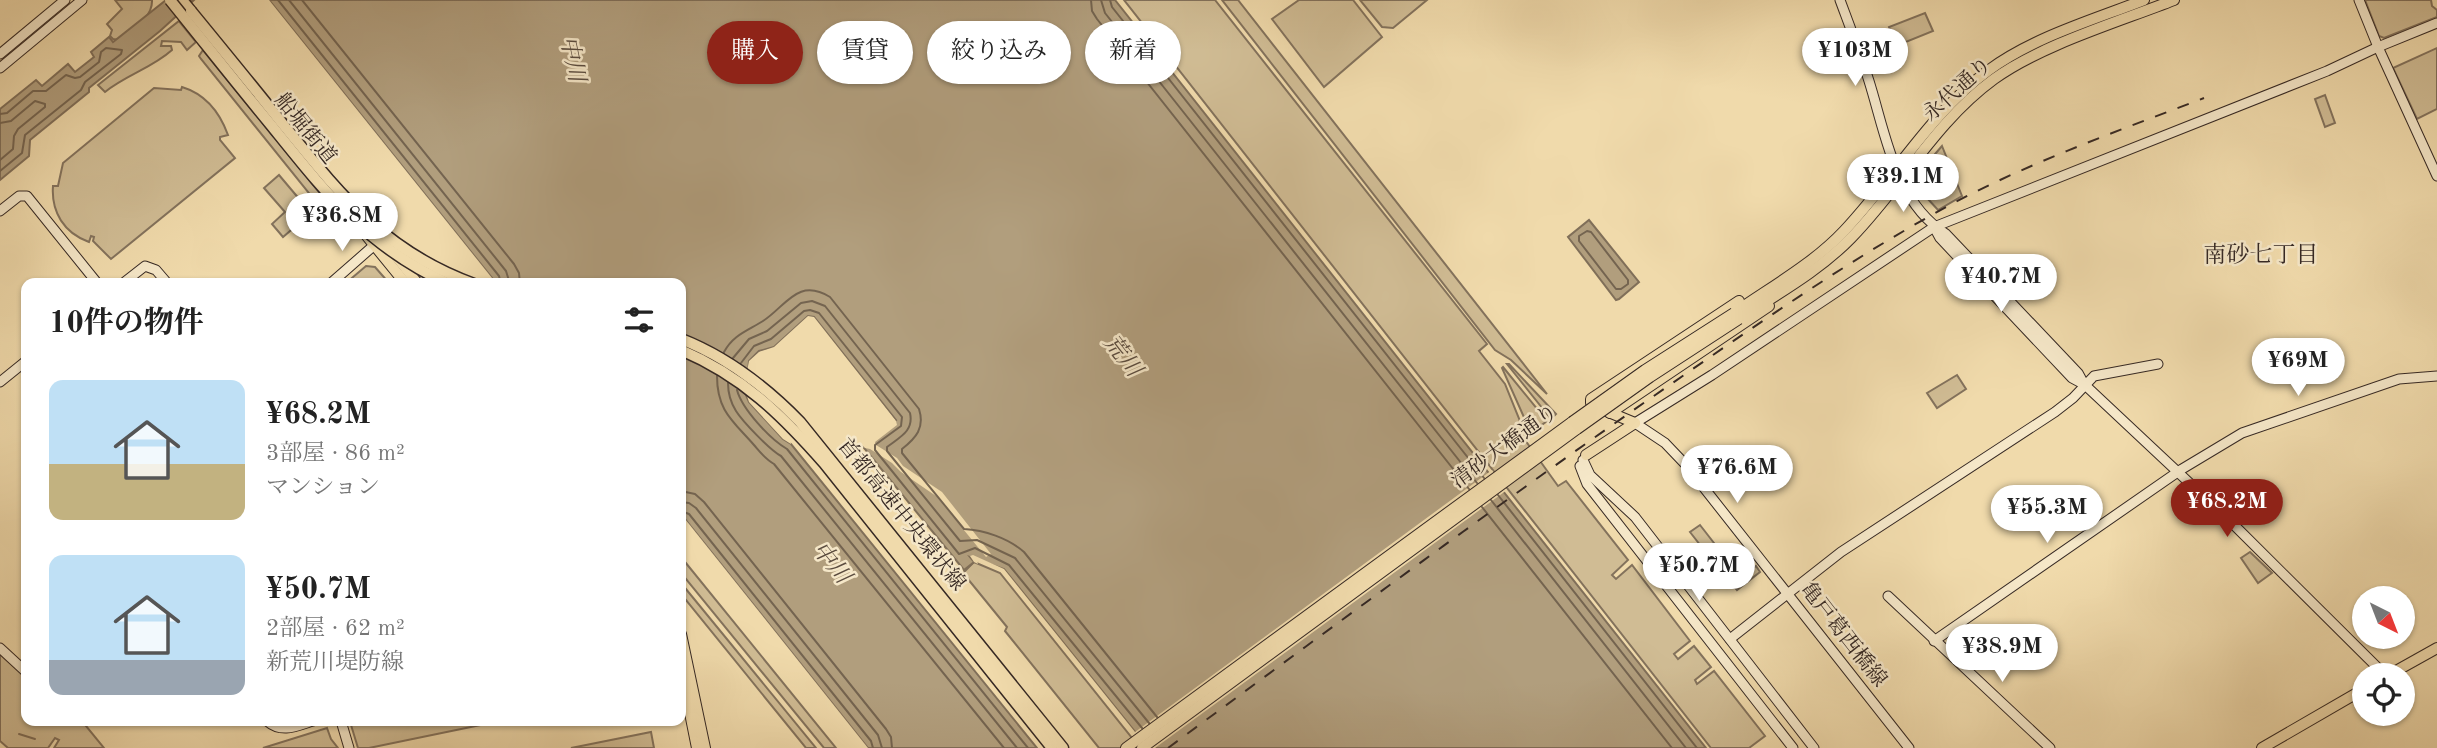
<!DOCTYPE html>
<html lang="ja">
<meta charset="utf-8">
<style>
body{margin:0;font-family:"Old Standard TT","Noto Serif JP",serif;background:#f2f2f2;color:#222;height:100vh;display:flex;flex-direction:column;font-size:26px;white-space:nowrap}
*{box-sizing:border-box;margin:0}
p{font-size:23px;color:#767676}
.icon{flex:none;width:38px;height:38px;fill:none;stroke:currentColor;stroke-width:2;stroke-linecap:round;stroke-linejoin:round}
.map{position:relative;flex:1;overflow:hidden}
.side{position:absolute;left:21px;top:278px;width:665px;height:448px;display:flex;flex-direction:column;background:#fff;border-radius:14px;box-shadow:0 2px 5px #0004}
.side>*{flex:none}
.guide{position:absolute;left:707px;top:21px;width:665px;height:63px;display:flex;gap:14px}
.needle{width:46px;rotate:138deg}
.tools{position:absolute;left:2352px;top:586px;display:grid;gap:14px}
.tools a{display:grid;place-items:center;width:63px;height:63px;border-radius:50%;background:#fff;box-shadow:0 2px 5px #0004;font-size:35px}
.price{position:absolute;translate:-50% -60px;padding:0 16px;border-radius:24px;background:#fff;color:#222;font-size:23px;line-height:46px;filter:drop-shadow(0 2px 4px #0008)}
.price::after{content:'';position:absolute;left:50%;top:42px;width:21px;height:16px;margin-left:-10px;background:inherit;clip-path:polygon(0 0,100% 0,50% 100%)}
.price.active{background:#8f2418;color:#fff}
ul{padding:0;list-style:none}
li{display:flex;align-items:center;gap:21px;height:175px;padding:0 28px}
li span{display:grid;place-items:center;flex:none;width:196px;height:140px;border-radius:14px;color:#555}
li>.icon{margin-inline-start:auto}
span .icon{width:84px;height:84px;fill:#fffc;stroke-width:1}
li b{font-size:30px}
h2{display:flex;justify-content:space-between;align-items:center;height:84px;padding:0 28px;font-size:30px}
.chip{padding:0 24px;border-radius:32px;background:#fff;box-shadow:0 2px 5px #0004;font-size:24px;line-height:63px}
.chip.active{background:#8f2418;color:#fff}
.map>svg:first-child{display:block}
.green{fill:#d0bc94;stroke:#83725c;stroke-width:2}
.water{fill:#b19e7d;stroke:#806f59;stroke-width:2}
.pier{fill:#f0daab}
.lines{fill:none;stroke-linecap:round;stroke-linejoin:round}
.shore{stroke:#746450;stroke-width:2}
.stream{stroke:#806f59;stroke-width:2}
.secondary-casing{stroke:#362924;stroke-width:11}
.primary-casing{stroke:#362924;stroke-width:12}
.highway-casing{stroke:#362924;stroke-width:13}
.secondary{stroke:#f5e7c8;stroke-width:9}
.primary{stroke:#f0daab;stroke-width:10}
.highway{stroke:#f0daab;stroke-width:10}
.rail{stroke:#362924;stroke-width:2;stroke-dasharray:12 12;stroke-linecap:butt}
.primary-bridge-casing{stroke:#362924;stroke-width:12;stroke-linecap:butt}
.highway-bridge-casing{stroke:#362924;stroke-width:13;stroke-linecap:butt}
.primary-bridge{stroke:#f0daab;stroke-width:10}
.highway-bridge{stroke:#f0daab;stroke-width:10}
.labels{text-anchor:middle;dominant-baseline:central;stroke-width:5;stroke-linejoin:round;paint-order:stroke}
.street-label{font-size:21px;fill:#362924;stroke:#f5e7c8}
.water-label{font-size:23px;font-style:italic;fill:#5b4c3f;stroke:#f5e7c8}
.neighbourhood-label{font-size:23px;fill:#362924;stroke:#f5e7c8}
</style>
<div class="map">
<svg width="2437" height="748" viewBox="0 0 2437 748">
<rect width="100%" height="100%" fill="#f0daab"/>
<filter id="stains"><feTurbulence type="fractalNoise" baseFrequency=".00286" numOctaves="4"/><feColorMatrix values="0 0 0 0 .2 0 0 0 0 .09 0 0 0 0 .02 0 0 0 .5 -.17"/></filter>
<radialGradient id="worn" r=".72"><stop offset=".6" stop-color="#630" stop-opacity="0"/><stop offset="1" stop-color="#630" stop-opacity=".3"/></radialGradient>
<g class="green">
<path d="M115 0H152C153 18 132 29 119 40L113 39 110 36 112 30 107 24 122 9Z"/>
<path d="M1124 0H1215L1487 344 1479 351 1505 384 1526 436 1525 440 1558 486 1566 481 1628 560 1612 575 1616 579 1632 565 1690 641 1674 654 1678 659 1694 646 1711 667 1695 680 1697 684 1714 671 1765 736 1749 748H1711Z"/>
<path d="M1222 0H1238L1547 394 1511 360 1495 350Z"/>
<path d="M1299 0H1353L1382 37 1324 87 1272 19Z"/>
<path d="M1360 0H1427L1393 28 1382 27Z"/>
<path d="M2365 0H2431L2432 6 2437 10V17L2384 38 2379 36Z"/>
<path d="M1925 13 1933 31 1896 46 1889 27Z"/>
<path d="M179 21 196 42 187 50 181 42 162 41 161 46H171L172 50C152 68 126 75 105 92L98 85Z"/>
<path d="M2437 48V109L2417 119 2393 68Z"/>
<path d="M203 50 332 208 316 202 201 59 199 56Z"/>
<path d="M182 87C205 94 220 113 228 135L220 137V140L235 158 111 259 93 241 94 237 91 236 89 242C64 233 51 212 53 186H58L63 163 154 88 181 90Z"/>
<path d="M2325 95 2335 123 2325 127 2315 99Z"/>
<path d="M1942 146 1962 196 1938 210 1916 186V176Z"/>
<path d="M279 175 311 213 283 237 272 224 285 212 264 188Z"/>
<path d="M366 266 375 267 389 283H346Z"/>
<path d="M1507 364H1509L1556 414 1551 419Z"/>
<path d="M1503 367 1547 421 1531 433 1502 368Z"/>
<path d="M1957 375 1966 389 1937 408 1927 393Z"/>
<path d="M1700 525 1728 561 1733 558 1746 573 1756 566 1760 572 1737 590 1720 569 1694 589 1679 570 1704 550 1690 532Z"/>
<path d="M2250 552 2272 573 2258 583 2241 558Z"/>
<path d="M681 557 836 748H824L681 573Z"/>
<path d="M974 562 1000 573 1140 748H1099L1005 631 1007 627 963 573Z"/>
<path d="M681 583 816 748H806L681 594Z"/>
<path d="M0 652 26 676V721H82L104 748H54L59 740 55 738 48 748H8L0 741Z"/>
<path d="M364 721H500L369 748H358L351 725Z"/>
<path d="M327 728 331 739 338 748H263Z"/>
<path d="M651 732 654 748H571Z"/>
</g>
<g class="water">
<path d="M166 0H194L160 31 89 88V92L30 140 29 156 0 180V109L36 80 42 86 68 64 75 72 94 57 91 52 109 37 113 42Z"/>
<path d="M269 0H1115L1706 748H1148L1004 569 970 557 974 562 964 570 864 448 863 446 896 420 814 317 808 316 774 347 759 351 749 361 746 395 749 402 783 439 791 444 1037 748H868L681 514V284L496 283Z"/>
<path d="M1589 220 1639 282 1619 299 1616 300 1568 237Z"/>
</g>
<g class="pier">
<path d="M265 0H269L496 283 491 284Z"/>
<path d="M808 316 814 317 896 421 897 425 875 442 876 445 897 458 903 466 942 492 991 554 986 557 936 496 901 472 892 463 870 449 865 448 860 443 891 420 812 321 809 320 776 350 761 354 752 363 747 378 752 400 790 439 791 444 783 439 749 402 744 387 749 361 759 352 774 347Z"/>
<path d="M1492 470 1507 490 1155 748H1144L1002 572 977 561 978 564 974 562 970 556 973 555 1004 569 1135 732Z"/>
<path d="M681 514 868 748H863L681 520Z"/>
</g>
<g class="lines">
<g class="shore">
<path d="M278 0 499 276 501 284"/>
<path d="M289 0 506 271 510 284"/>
<path d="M302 0 514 264 519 273 520 284"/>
<path d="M1091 0 1092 11 1097 19 1469 489"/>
<path d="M1101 0 1105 13 1477 483"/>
<path d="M1110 0 1112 7 1484 478"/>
<path d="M0 114 7 113 33 91H46L66 75 75 78 80 77 99 62 101 52 106 48 122 50 121 54 85 82 81 90 25 135 22 153 0 171"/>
<path d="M0 123 11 121 35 101 45 104V107L18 129 14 136 13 149 0 160"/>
<path d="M1587 231 1591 232 1628 280V284L1621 289H1616L1579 241V236Z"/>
<path d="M724 352C733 335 747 331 763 321 786 306 798 277 830 297L919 409C925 428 916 438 902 449V453L964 529C984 530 1008 538 1024 552L1157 717"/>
<path d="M733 358 749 339 767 331 801 303 812 301 825 306 910 413C914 431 900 437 887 447V451L960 541 977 540 1015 558 1149 723"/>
<path d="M741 363 754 346 771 339 804 311 810 310 819 313 902 417 901 426 875 445V450L959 554 975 548 1009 565 1142 728"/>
<path d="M717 376C717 411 733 421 754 445 760 452 765 459 774 464L1004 748"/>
<path d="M728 383C728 393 731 403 736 411 743 422 770 450 781 456L1017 748"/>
<path d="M737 390C742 409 770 439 787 449L1028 748"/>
<path d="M681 491 695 494 704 502 886 729 891 737 892 748"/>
<path d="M1498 495 1697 748"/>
<path d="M1491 500 1686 748"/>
<path d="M681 502 689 503 696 508 878 735 882 748"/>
<path d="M1482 507 1672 748"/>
<path d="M681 511 689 514 871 741 873 748"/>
</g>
<path class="stream" d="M19 734 35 739"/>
<defs>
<g id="secondary">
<path d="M1840 0C1850 27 1860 53 1869 81 1886 135 1895 202 1946 234L2078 373 2084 384"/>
<path d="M2359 0 2378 47 2437 176"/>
<path d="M0 54 65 0"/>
<path d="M0 68 82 0"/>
<path d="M0 211 19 196H27L98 284"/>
<path d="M1934 227 1940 238 2072 378 2085 385 2230 521 2386 676"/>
<path d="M122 284 145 266 156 270 168 284"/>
<path d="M330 284 379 241"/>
<path d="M0 382 26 361"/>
<path d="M1583 460 1590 475 1635 517 1814 748"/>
<path d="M1580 466 1587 484 1793 748"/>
<path d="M1888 596 2050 748"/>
<path d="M1730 639 1841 552 2055 412 2073 398 2094 376 2158 364"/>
<path d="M1934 641 2182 469 2242 433 2399 379 2437 376"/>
<path d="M0 648 26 672"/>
<path d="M267 721C282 734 297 726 313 721"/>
<path d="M341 721 349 748"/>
<path d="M1909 748 1686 465 1665 443 1635 423 1712 375 1934 227 2327 71 2378 47 2437 23"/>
</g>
<g id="primary">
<path d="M366 235 406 284"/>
<path d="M395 255 418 284"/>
<path d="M1734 313C1771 287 1813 264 1844 231 1894 178 1930 113 1989 70 2034 37 2093 20 2144 0"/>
<path d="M1739 319C1777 294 1819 271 1851 238 1901 187 1935 122 1994 79 2041 45 2118 22 2174 0"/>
<path d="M1610 413 1769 306"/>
<path d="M1635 423 1594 406 1591 403V399L1739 301"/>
<path d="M1586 455 1635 423"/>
<path d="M681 634 705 748"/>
<path d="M681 668 697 748"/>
<path d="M2387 676 2437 648"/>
<path d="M1126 748 1572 422"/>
<path d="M1142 748 1577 429"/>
<path d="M2262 748 2364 689"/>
</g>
<g id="highway">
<path d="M182 0 191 11"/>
<path d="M681 339C727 357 765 386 800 422L1063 748"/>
<path d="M681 350C742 376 781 414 824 463L1052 748"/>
</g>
</defs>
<use href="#secondary" class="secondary-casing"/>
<use href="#primary" class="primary-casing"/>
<use href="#highway" class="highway-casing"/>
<use href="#secondary" class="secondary"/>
<use href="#primary" class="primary"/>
<use href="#highway" class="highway"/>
<path class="rail" d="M1168 748C1327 631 1486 513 1648 400 1745 333 1843 263 1948 206 2030 162 2118 131 2204 98"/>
<defs>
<g id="primary-bridge">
<path d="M1572 422 1645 370 1734 313"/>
<path d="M1577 429 1650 377 1739 319"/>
</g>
<g id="highway-bridge">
<path d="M170 0C204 42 237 84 271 125 326 193 367 247 449 284"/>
<path d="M191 11C223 50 255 89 286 128 343 198 386 252 474 284"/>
</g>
</defs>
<use href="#primary-bridge" class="primary-bridge-casing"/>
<use href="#highway-bridge" class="highway-bridge-casing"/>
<use href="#primary-bridge" class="primary-bridge"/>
<use href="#highway-bridge" class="highway-bridge"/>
</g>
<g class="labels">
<g class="street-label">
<text transform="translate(1958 90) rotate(-42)">永代通り</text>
<text transform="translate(305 129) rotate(51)">船堀街道</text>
<text transform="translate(1505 447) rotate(-36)">清砂大橋通り</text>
<text transform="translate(901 515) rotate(51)">首都高速中央環状線</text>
<text transform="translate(1843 635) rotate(52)">亀戸葛西橋線</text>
</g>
<g class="water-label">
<text transform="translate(572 59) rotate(78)">中川</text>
<text transform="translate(1122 356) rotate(52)">荒川</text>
<text transform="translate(831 563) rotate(51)">中川</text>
</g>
<g class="neighbourhood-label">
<text x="2261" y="255">南砂七丁目</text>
</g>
</g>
<rect width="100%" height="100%" filter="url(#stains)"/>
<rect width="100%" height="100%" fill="url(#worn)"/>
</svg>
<div class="tools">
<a><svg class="needle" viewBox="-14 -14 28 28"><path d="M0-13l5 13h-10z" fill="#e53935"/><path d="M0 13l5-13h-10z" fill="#767676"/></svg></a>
<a><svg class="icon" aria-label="locate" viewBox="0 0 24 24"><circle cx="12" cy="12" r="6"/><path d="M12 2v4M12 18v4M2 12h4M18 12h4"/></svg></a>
</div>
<b class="price" style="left:1855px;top:88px">¥103M</b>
<b class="price" style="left:1903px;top:214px">¥39.1M</b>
<b class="price" style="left:342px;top:253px">¥36.8M</b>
<b class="price" style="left:2001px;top:314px">¥40.7M</b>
<b class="price" style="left:2298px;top:398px">¥69M</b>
<b class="price" style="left:1737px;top:505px">¥76.6M</b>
<b class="price active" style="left:2227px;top:539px">¥68.2M</b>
<b class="price" style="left:2047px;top:545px">¥55.3M</b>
<b class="price" style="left:1699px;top:603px">¥50.7M</b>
<b class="price" style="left:2002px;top:684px">¥38.9M</b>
<div class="guide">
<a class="chip active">購入</a>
<a class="chip">賃貸</a>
<a class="chip">絞り込み</a>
<a class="chip">新着</a>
</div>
<section class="side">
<h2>10件の物件<svg class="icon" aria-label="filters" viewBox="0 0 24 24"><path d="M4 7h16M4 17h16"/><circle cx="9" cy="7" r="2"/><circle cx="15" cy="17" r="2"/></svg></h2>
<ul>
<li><span style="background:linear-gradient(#bfe0f5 60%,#c2b280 0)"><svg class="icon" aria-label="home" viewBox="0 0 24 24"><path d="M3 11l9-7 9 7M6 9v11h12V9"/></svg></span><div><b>¥68.2M</b><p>3部屋 · 86 m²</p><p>マンション</p></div></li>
<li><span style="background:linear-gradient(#bfe0f5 75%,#9aa5b1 0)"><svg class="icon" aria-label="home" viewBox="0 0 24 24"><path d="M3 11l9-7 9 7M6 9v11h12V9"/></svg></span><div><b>¥50.7M</b><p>2部屋 · 62 m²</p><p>新荒川堤防線</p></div></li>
</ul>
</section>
</div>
